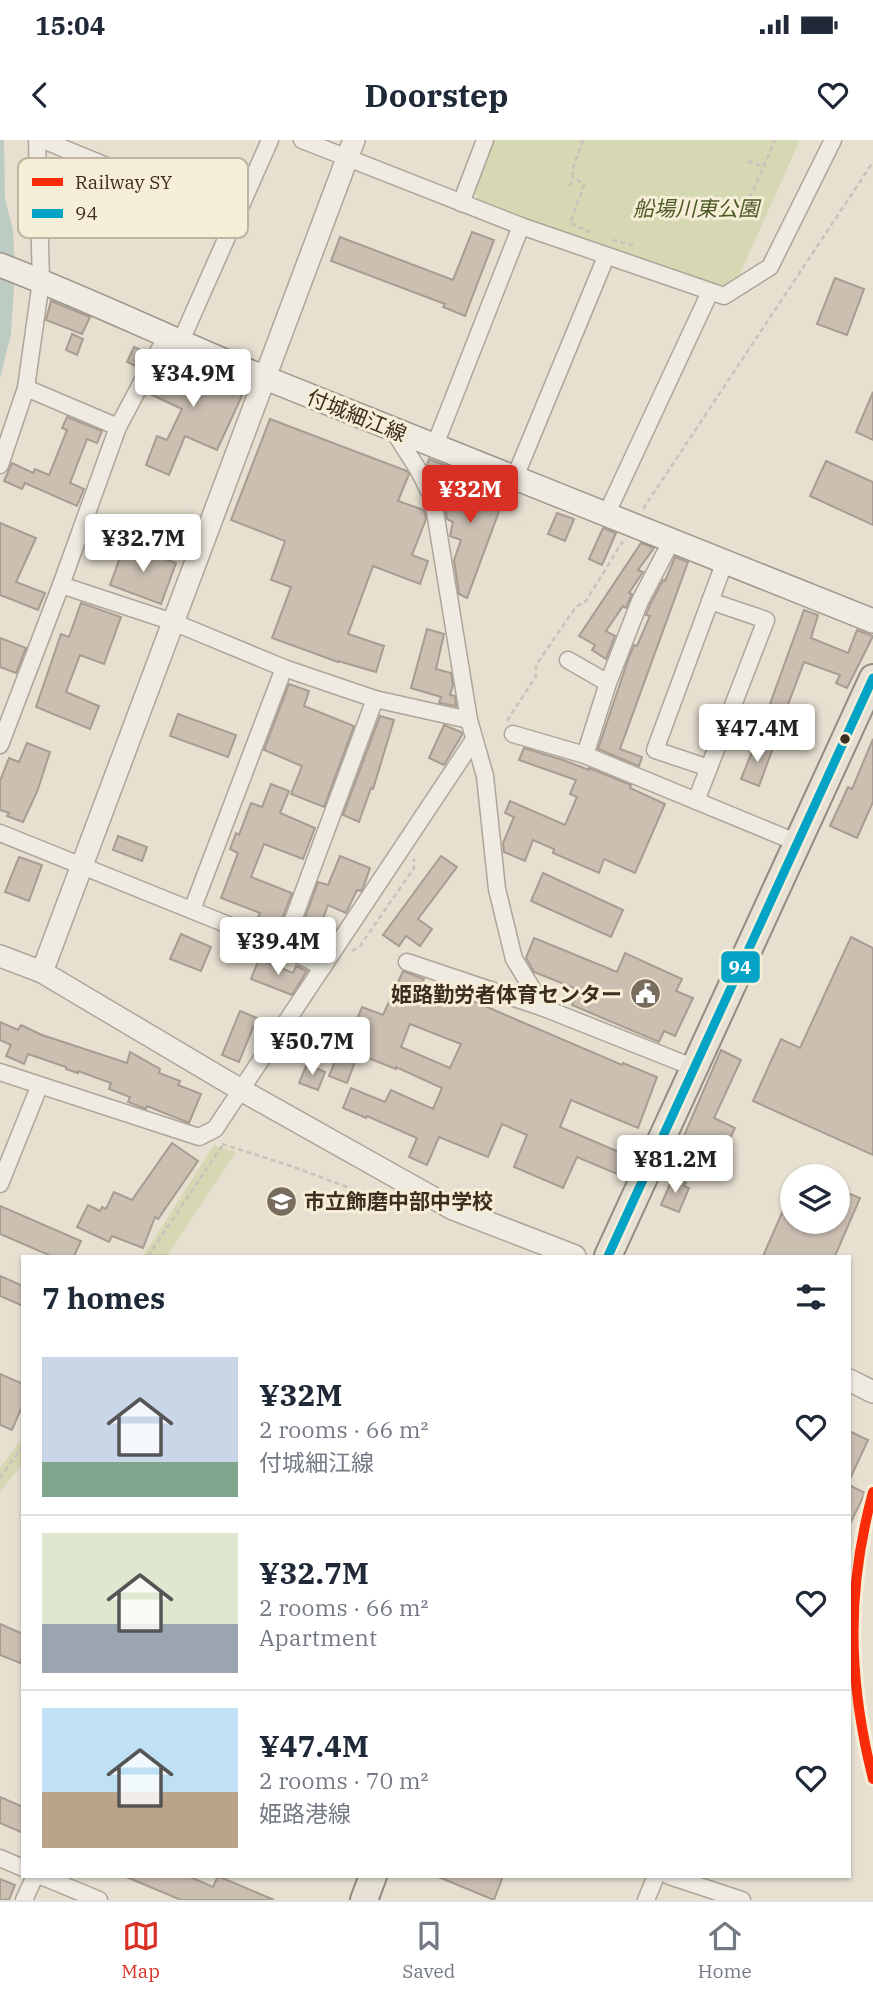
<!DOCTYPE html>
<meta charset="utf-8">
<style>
body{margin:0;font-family:"IBM Plex Serif","Noto Sans JP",serif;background:#f6f6f7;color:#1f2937;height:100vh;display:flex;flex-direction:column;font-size:26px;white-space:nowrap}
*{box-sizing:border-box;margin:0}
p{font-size:23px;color:#747a83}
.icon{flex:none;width:38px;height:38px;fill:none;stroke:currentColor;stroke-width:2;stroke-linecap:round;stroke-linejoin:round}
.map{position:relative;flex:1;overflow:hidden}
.panel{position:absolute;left:21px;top:1115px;width:830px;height:623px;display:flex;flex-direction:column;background:#fff;border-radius:0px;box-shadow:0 2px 5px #0004}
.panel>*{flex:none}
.tools{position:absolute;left:780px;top:1024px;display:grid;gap:14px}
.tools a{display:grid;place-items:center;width:70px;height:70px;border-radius:50%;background:#fff;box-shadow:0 2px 5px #0004;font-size:35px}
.price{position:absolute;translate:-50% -60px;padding:0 16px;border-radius:7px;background:#fff;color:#222;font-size:23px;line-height:46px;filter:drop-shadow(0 2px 4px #0008)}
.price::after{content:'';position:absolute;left:50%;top:42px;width:21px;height:16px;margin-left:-10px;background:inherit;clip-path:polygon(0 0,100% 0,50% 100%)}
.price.active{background:#d93025;color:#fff}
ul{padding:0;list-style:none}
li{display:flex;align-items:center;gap:21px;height:175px;padding:0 21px}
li+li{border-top:2px solid #e0e1e3}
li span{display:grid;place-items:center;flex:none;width:196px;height:140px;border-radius:0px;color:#555}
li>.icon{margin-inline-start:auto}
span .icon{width:84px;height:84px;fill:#fffc;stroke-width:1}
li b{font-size:30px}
h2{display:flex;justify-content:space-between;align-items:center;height:84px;padding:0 21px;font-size:30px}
.status{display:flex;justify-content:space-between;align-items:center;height:49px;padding:0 35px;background:#fff;direction:ltr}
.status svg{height:19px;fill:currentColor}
header{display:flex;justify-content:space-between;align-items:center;height:91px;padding:0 21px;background:#fff;font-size:32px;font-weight:800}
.tab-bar{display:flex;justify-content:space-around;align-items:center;height:98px;border-top:2px solid #e0e1e3;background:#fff;font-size:19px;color:#747a83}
.tab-bar a{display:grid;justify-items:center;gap:4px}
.tab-bar .active{color:#d93025}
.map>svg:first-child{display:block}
.green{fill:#d6d7b3}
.water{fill:#bcccc2}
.building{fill:#cbbfb2;stroke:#a89c90;stroke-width:2;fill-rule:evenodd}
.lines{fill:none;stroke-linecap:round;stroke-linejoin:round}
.minor-casing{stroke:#ada599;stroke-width:19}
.tertiary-casing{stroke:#ada599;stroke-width:24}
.secondary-casing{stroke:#9c958a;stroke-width:26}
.primary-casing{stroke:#928b80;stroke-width:30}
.path{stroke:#c8c2b9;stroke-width:2.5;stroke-dasharray:5 3.5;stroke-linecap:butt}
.minor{stroke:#efebe3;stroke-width:16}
.tertiary{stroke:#efebe3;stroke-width:21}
.secondary{stroke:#efebe3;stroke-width:23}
.primary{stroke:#e6e1d4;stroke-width:26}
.bus-1-casing{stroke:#f7eed8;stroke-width:14}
.bus-1{stroke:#03a3c5;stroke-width:9}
.rail-1-casing{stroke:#f7eed8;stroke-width:16}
.rail-1{stroke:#fa2b08;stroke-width:10}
.bus-dot{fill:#3d2e20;stroke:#f7eed8;stroke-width:2.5}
.labels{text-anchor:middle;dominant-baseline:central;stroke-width:6;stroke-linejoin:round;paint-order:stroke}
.park-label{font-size:21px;font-style:italic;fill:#4d5a26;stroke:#f7eed8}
.street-label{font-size:21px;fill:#3d2e20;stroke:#f7eed8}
.poi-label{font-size:21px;font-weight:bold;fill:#3d2e20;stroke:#f7eed8;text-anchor:end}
.key{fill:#f7eed8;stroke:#bfb4a1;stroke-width:2}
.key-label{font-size:19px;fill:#3d2e20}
.line-badge{stroke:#f7eed8;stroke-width:2.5}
.badge-label{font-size:19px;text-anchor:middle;font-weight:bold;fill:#fff}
</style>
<div class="status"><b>15:04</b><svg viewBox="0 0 49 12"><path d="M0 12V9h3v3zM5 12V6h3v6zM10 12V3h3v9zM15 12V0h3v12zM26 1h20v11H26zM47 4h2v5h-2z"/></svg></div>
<header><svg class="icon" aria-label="back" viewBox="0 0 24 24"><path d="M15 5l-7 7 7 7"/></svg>Doorstep<svg class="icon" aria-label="heart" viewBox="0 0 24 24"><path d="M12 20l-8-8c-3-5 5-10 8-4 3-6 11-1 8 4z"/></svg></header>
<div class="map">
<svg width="873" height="1760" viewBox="0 0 873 1760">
<rect width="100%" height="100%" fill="#e7e0d1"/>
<g class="green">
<path d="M492 0H800L735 145 727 151 479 61 474 51Z"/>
<path d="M214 1005 236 1012 167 1116H143Z"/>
<path d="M23 1297V1323L0 1352V1328Z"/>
</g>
<path class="water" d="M0 0H4L5 59 13 90 15 130 11 194 0 238Z"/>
<g class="building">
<path d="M472 92 494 100 465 176 443 167 445 164 331 121 340 97 453 140Z"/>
<path d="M835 138 864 149 847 195 817 184Z"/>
<path d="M51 161 90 177 82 194 46 180Z"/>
<path d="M72 194 83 199 77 215 66 210Z"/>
<path d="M134 207 146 212 138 227 127 222Z"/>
<path d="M167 217 198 232 201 226 246 247 217 310 185 296 169 335 146 325 157 296 167 300 182 269 148 253Z"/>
<path d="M873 252V300L856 292Z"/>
<path d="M67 277 102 291 97 303 87 299 70 343 84 349 77 366 25 343 22 349 4 341 12 323 33 333 35 329 49 335 67 290 62 288Z"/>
<path d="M270 279 407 331 409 334 398 361 424 370 426 379 412 415 428 421 420 444 373 426 348 494 384 506 376 532 338 521V522L272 498 291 447 271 440 285 401 231 380Z"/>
<path d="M429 319 450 327 446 338 432 333 427 325Z"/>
<path d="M826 321 873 342V385L810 356Z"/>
<path d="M452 332 485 346 483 350 504 358 467 458 459 454 454 420 461 400 450 396 453 382 447 379 443 355Z"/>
<path d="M557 373 574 379 565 401 548 394Z"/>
<path d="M0 383 36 398 16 442 45 453 38 470 0 455Z"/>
<path d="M603 388 616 393 602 425 589 419Z"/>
<path d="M641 403 654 408 638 430 643 432 629 453 632 454 626 468 623 466 606 491 615 496 606 519 592 510 595 505 579 496Z"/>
<path d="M125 404 176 423 161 464 110 445Z"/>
<path d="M675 417 688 422 620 609 642 617 639 626 598 609 629 517 634 505 637 506 650 476 646 475 650 465 663 440 665 441Z"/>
<path d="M81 463 121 477 104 524 80 515 66 552 99 566 90 589 36 567 61 494 69 497Z"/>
<path d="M804 470 818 475 811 498 848 513 857 490 873 496 847 548 836 543 840 535 804 522 786 570 770 564Z"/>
<path d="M427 489 444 494 436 529 451 533 453 545 450 555 455 556 456 566 439 563 441 557 411 548Z"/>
<path d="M0 498 26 508 16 533 0 527Z"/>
<path d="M289 544 309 551 304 566 354 586 324 667 291 654 302 626 264 610Z"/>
<path d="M178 574 236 595 228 617 170 596Z"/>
<path d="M380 576 394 580 373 649 371 648 359 682 343 675Z"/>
<path d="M444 585 461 592 462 595 444 625 429 618Z"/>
<path d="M873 599V662L857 698 830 686 848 647 852 649Z"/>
<path d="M756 602 773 608 759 646 741 639Z"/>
<path d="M27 603 50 612 37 652 23 682 7 676 9 673 0 670V641L9 618 19 622Z"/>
<path d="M524 608 566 621 589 630V628L631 645 630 648 665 664 635 733 604 719 599 733 553 713 554 709 533 700 525 721 504 712 503 703 514 677 505 673 510 661 565 685 577 657 570 654 576 640 519 620Z"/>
<path d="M271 644 289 651 280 673 315 688 303 719 264 704 251 737 292 753 277 792 255 783 260 773 221 758 238 713 230 709 236 693 239 695 251 663 262 667Z"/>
<path d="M118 696 147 707 142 721 113 710Z"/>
<path d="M340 716 370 728 363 748 361 751 357 750 346 773 328 765 313 806 297 800 318 742 328 745Z"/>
<path d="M441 716 457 727 418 779 432 789 420 806 406 796 399 806 383 795Z"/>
<path d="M19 717 42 725 29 761 5 752Z"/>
<path d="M543 733 623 770 611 797 531 761Z"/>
<path d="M181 794 211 807 201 831 170 819Z"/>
<path d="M851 797 873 808V1015L753 961 781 899 800 908Z"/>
<path d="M534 798 617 832 625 813 682 839 676 851 693 858 675 896 664 891 659 902 572 865 579 850 534 832 526 818Z"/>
<path d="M259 819 293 833 296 826 307 831 292 855 251 839Z"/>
<path d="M403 831 424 839 418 853 440 862 446 846 468 853 466 858 622 925 623 923 657 937 638 988 571 960 560 987 631 1017 622 1036 577 1017 563 1048 514 1027 527 995 502 984 488 1017 439 997 427 1025 409 1017 417 998 367 976 366 978 343 968 351 948 385 962 391 950 433 969 442 948 396 927V929L358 914 347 943 329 936 343 902 347 904 362 867 383 875ZM410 884 461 904 450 928 401 907Z"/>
<path d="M240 871 257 878 239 922 222 915Z"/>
<path d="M0 882 18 890 21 885 42 895 127 923 130 912 160 929 159 933 180 941 178 945 201 954 189 983 147 966 146 969 128 962 130 957 109 949 111 943 78 931V933L66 929V927L28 914 24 924 6 916 11 905 0 900Z"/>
<path d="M721 910 741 920 714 978 735 988 722 1015 683 998Z"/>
<path d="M307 924 325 932 318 950 299 943Z"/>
<path d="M172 1003 198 1021 158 1079 155 1077 143 1108 112 1096 109 1102 77 1087 88 1065 100 1071 102 1067 106 1069 114 1052 132 1060Z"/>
<path d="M673 1037 686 1043 684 1046 689 1048 679 1072 661 1065Z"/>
<path d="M793 1048V1082H838V1049L860 1058 835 1116H763Z"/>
<path d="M0 1066 81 1101 74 1116H51L0 1094Z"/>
<path d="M0 1136 23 1146V1166L0 1156Z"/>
<path d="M0 1234 23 1244V1264L12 1290 0 1285Z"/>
<path d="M849 1291 868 1300 849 1341Z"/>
<path d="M849 1345 865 1353 849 1386Z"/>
<path d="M0 1484 23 1494V1516L20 1523 0 1515Z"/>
<path d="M0 1657 23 1667V1693L0 1683Z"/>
<path d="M124 1736H188L213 1747 218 1736 274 1760H181Z"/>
<path d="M436 1736H503L494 1760Z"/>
<path d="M0 1739 15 1745 9 1760H0Z"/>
</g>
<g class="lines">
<defs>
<g id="minor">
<path d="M43 0 234 78"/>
<path d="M302 0 521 86 724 156 770 127 833 0"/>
<path d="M461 63 485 0"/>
<path d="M180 203 270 0"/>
<path d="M118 287 166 197"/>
<path d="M393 290 419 331 433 359 469 580 485 636 497 749 514 819 544 868 695 928"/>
<path d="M435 305 521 86"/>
<path d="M0 325 26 248 41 141 37 0"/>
<path d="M515 337 606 117"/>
<path d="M607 373 710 152"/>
<path d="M61 445 173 482 284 528 375 559 469 580"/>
<path d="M568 520 608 543"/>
<path d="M513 594 585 615 798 703"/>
<path d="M0 605 61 445 118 287 26 248"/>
<path d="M585 615 608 543 640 461 672 400"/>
<path d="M709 628 655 610 725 421"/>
<path d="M696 661 766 480 710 461"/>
<path d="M0 693 283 807 375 559"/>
<path d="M192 770 284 528"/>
<path d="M283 807 323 827"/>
<path d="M407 822 544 868"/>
<path d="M0 932 199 997 215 989 473 601"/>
<path d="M0 1044 39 947"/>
<path d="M0 1718 23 1728"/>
<path d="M41 1736 99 1760"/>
<path d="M669 1736 742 1760"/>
<path d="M24 1760 35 1736"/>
<path d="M646 1760 656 1736"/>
</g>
<g id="tertiary">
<path d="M0 816 42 832 241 950 453 1069 575 1116"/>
<path d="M42 832 354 0"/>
<path d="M849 1240 873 1252"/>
</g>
<path id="secondary" d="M0 125C89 159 175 201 263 237 466 319 670 399 873 481"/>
<g id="primary">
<path d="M608 1116 873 538"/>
<path d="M364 1760 373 1736"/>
</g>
</defs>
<use href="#minor" class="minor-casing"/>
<use href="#tertiary" class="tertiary-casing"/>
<use href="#secondary" class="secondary-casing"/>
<use href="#primary" class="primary-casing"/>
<g class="path">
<path d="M583 0 573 28V36L584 45 570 83 590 92"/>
<path d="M748 21 764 27"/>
<path d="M570 46 573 36"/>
<path d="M750 58 775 0"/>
<path d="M612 100 636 106"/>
<path d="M643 369 873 22"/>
<path d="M507 581 536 536V525L576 467 586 461 623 401"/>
<path d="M352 811 360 806 414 728V719"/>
<path d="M222 1004 288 1025 385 1061"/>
<path d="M148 1116 224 1003"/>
<path d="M0 1338 23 1306"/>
</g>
<use href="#minor" class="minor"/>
<use href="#tertiary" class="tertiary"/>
<use href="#secondary" class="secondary"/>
<use href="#primary" class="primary"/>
<defs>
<path id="bus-1" d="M608 1116 873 538"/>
</defs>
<use href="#bus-1" class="bus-1-casing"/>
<use href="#bus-1" class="bus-1"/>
<defs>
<path id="rail-1" d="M873 1352C846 1451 848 1540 873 1639"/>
</defs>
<use href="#rail-1" class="rail-1-casing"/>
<use href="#rail-1" class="rail-1"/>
</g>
<defs>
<symbol id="civic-disc" viewBox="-11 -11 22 22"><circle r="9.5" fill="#786c5e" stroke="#f7eed8"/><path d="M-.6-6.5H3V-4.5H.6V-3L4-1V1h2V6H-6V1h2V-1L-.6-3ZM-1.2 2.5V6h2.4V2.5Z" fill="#fff"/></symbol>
<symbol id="school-disc" viewBox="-11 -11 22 22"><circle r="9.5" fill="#786c5e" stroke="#f7eed8"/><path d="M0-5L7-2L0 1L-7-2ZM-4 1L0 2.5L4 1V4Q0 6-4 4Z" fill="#fff"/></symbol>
</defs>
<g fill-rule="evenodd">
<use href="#civic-disc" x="628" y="836" width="35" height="35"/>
<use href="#school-disc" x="264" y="1044" width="35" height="35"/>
</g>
<circle class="bus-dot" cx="845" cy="599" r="6"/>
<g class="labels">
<g class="park-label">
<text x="696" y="68">船場川東公園</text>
</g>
<g class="street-label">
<text transform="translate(357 275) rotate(22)">付城細江線</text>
</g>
<g class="poi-label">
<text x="622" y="854">姫路勤労者体育センター</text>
<text x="304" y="1061" text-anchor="start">市立飾磨中部中学校</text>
</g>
</g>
<rect x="18" y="18" width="230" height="80" rx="10" class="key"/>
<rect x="32" y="38" width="31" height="8" fill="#fa2b08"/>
<rect x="32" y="69" width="31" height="9" fill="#03a3c5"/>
<g class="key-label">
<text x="75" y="49">Railway SY</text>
<text x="75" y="80">94</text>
</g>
<rect class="line-badge" x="720" y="810" width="41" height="34" rx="7" fill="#03a3c5"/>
<g class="badge-label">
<text x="740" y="834">94</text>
</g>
</svg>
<div class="tools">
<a><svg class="icon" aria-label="layers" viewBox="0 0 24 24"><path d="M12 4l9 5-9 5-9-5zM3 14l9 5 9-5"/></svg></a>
</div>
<b class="price" style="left:193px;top:269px">¥34.9M</b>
<b class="price active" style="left:470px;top:385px">¥32M</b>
<b class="price" style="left:143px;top:434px">¥32.7M</b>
<b class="price" style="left:757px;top:624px">¥47.4M</b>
<b class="price" style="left:278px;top:837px">¥39.4M</b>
<b class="price" style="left:312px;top:937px">¥50.7M</b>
<b class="price" style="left:675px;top:1055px">¥81.2M</b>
<section class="panel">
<h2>7 homes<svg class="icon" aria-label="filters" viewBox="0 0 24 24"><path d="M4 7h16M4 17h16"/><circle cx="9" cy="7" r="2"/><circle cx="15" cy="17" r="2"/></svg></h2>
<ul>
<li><span style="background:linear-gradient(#c9d6e8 75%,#7fa58c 0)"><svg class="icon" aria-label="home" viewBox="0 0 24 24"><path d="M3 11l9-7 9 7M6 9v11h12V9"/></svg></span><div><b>¥32M</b><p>2 rooms · 66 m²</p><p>付城細江線</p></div><svg class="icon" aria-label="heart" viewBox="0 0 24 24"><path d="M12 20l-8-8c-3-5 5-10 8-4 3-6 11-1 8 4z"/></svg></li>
<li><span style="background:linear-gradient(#dfe7d0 65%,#9aa5b1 0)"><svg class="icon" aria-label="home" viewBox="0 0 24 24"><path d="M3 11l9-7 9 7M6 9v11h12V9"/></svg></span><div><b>¥32.7M</b><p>2 rooms · 66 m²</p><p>Apartment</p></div><svg class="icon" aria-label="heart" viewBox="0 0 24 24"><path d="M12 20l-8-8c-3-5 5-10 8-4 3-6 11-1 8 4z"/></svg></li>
<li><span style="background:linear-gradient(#bfe0f5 60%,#b9a48a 0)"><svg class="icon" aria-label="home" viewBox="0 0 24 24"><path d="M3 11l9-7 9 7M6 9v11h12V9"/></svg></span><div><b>¥47.4M</b><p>2 rooms · 70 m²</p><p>姫路港線</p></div><svg class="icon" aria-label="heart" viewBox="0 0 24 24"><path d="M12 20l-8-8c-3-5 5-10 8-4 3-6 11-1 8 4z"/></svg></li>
</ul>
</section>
</div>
<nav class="tab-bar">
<a class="active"><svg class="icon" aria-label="map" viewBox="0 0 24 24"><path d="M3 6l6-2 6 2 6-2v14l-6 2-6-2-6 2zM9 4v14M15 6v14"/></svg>Map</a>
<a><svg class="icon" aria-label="saved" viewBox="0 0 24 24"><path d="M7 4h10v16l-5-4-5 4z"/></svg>Saved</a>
<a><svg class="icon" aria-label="home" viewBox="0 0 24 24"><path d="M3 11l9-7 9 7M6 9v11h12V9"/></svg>Home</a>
</nav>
